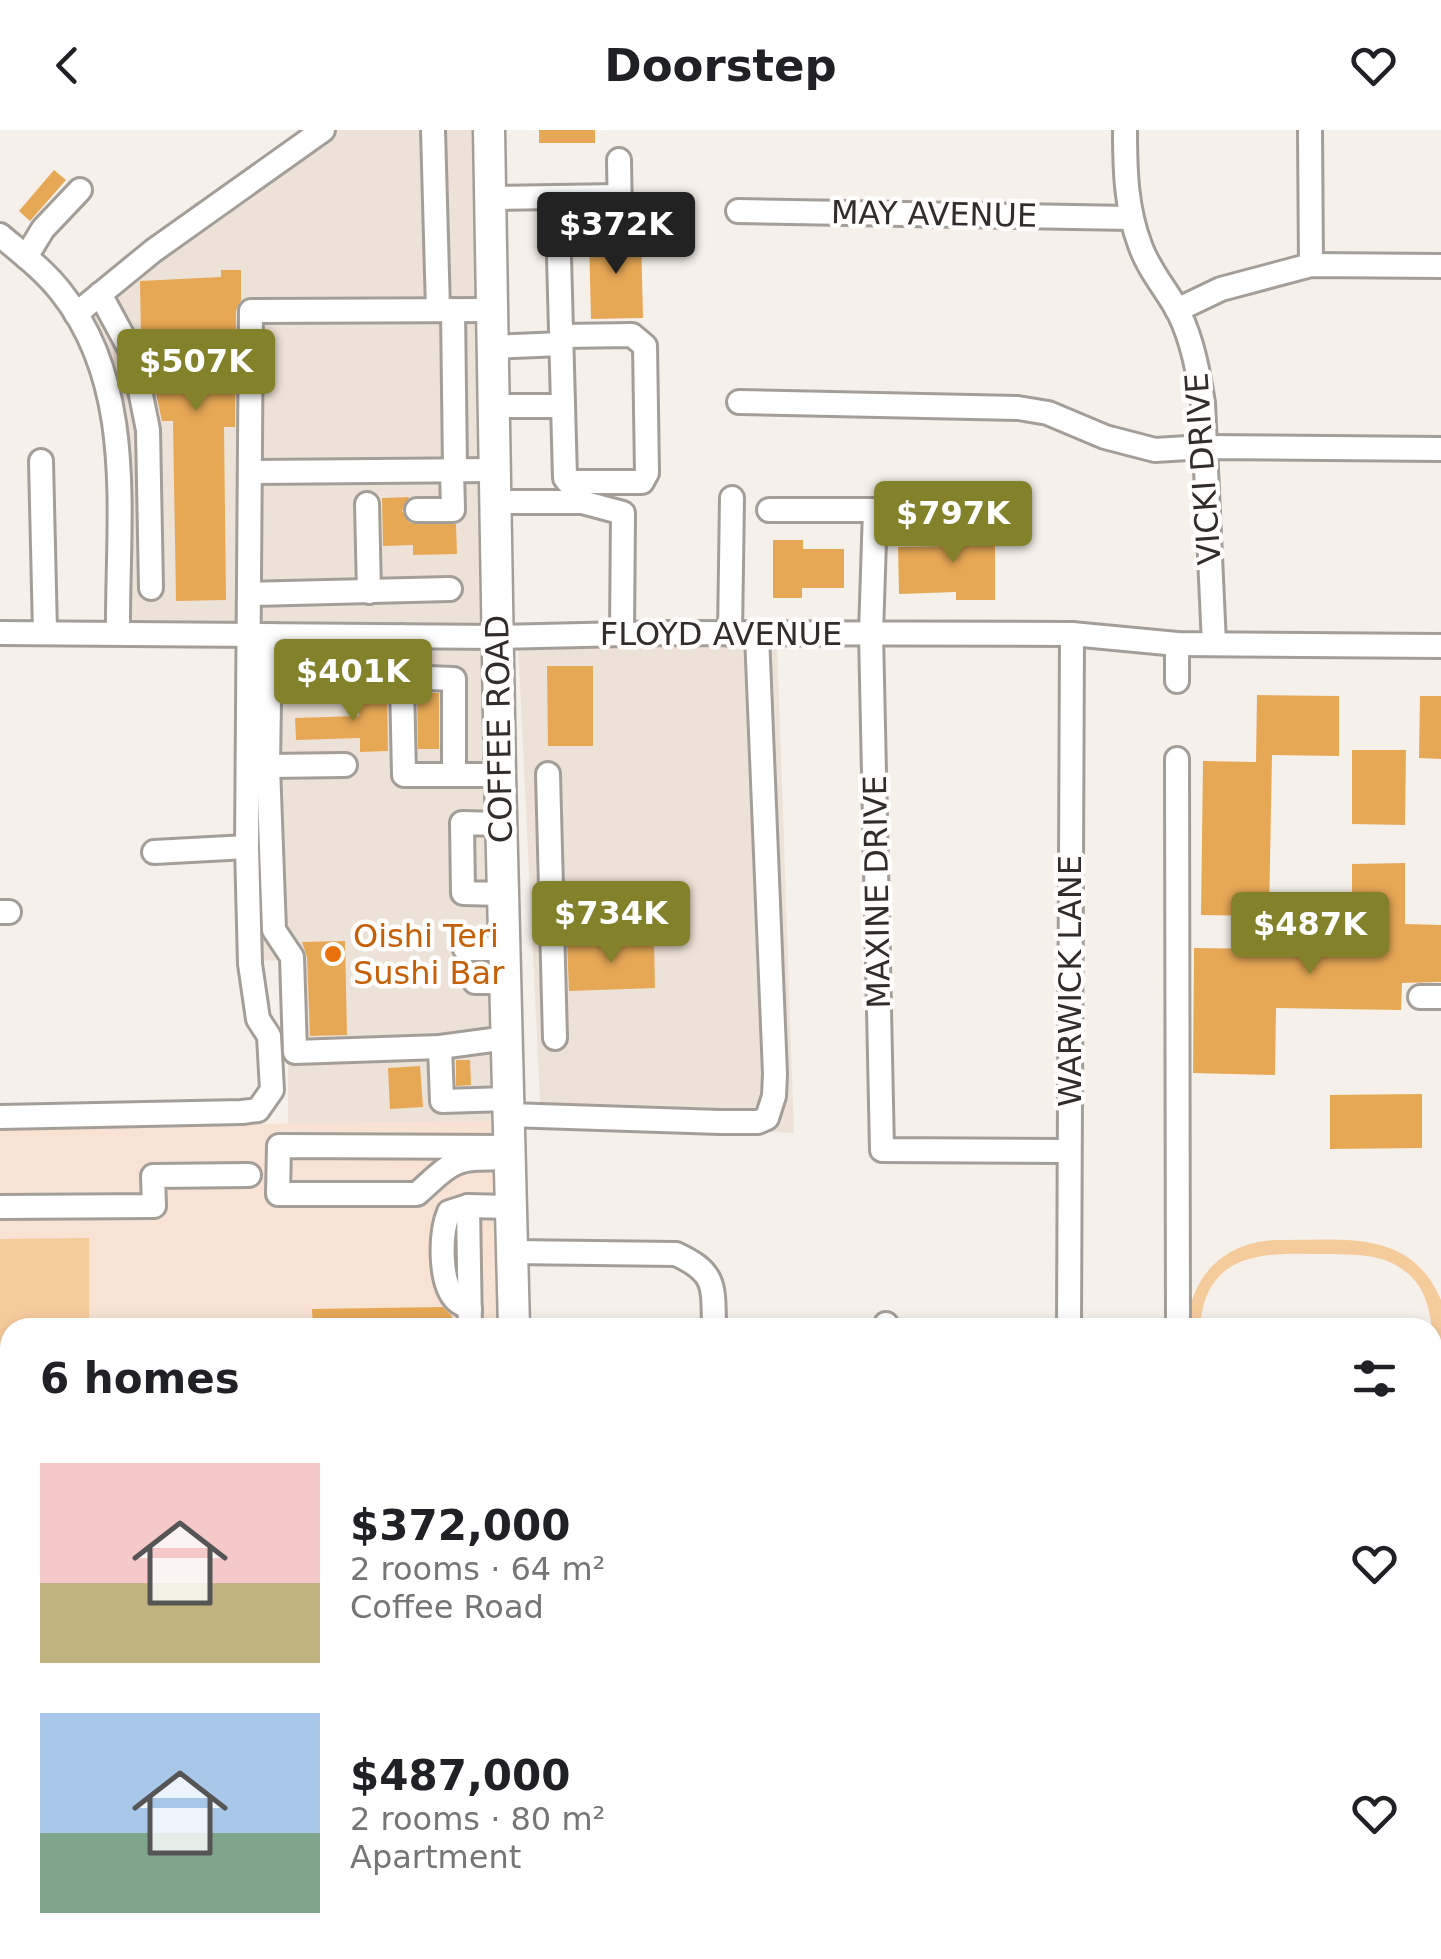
<!DOCTYPE html>
<meta charset="utf-8">
<style>
body{margin:0;font-family:"DejaVu Sans",sans-serif;background:#f2f2f2;color:#202124;height:100vh;display:flex;flex-direction:column;font-size:38px;white-space:nowrap}
*{box-sizing:border-box;margin:0}
p{font-size:32px;color:#757577}
.icon{flex:none;width:55px;height:55px;fill:none;stroke:currentColor;stroke-width:2;stroke-linecap:round;stroke-linejoin:round}
.map{position:relative;flex:1;overflow:hidden}
.drawer{position:absolute;left:0px;top:1188px;width:1442px;height:642px;display:flex;flex-direction:column;background:#fff;border-radius:30px 30px 0 0;box-shadow:0 5px 15px #0003}
.drawer>*{flex:none}
.price{position:absolute;translate:-50% -85px;padding:0 22px;border-radius:10px;background:#83822b;color:#fff;font-size:32px;line-height:65px;filter:drop-shadow(0 2px 5px #0008)}
.price::after{content:'';position:absolute;left:50%;top:60px;width:30px;height:22px;margin-left:-15px;background:inherit;clip-path:polygon(0 0,100% 0,50% 100%)}
.price.current{background:#222;color:#fff}
ul{padding:0;list-style:none}
li{display:flex;align-items:center;gap:30px;height:250px;padding:0 40px}
li span{display:grid;place-items:center;flex:none;width:280px;height:200px;border-radius:0px;color:#555}
li>.icon{margin-inline-start:auto}
span .icon{width:120px;height:120px;fill:#fffc;stroke-width:1}
li b{font-size:42px}
h2{display:flex;justify-content:space-between;align-items:center;height:120px;padding:0 40px;font-size:42px}
header{display:flex;justify-content:space-between;align-items:center;height:130px;padding:0 40px;background:#fff;font-size:45px;font-weight:600}
.map>svg:first-child{display:block}
.built{fill:#ede2d7}
.education{fill:#f7e2d4}
.green{fill:#f6cb9c}
.building{fill:#e7a855}
.lines{fill:none;stroke-linecap:round;stroke-linejoin:round}
.minor-casing{stroke:#a49e99;stroke-width:28}
.major-casing{stroke:#a49e99;stroke-width:35}
.minor{stroke:#fff;stroke-width:22}
.major{stroke:#fff;stroke-width:30}
.food-dot{fill:#e8710a;stroke:#fffefd;stroke-width:4}
.labels{text-anchor:middle;dominant-baseline:central;stroke-width:9;stroke-linejoin:round;paint-order:stroke}
.street-label{font-size:32px;fill:#302e2c;stroke:#fffefd}
.food-label{font-size:32px;fill:#c56008;stroke:#fffefd;text-anchor:start}
</style>
<header><svg class="icon" aria-label="back" viewBox="0 0 24 24"><path d="M15 5l-7 7 7 7"/></svg>Doorstep<svg class="icon" aria-label="heart" viewBox="0 0 24 24"><path d="M12 20l-8-8c-3-5 5-10 8-4 3-6 11-1 8 4z"/></svg></header>
<div class="map">
<svg width="1441" height="1829" viewBox="0 0 1441 1829">
<rect width="100%" height="100%" fill="#f5f0ea"/>
<g class="built">
<path d="M302 0H481L490 493 126 496 125 311 107 221 77 165Z"/>
<path d="M777 512 794 1003 541 992 518 513Z"/>
<path d="M258 514 486 515 499 991 288 994V831L260 830Z"/>
</g>
<path class="education" d="M499 991 501 1197 10 1198V1491H0V997Z"/>
<g class="green">
<path d="M89 1108V1197L10 1198V1307H0V1109Z"/>
<path d="M1276 1110C1341 1111 1410 1097 1441 1170V1470H1432V1198C1429 1175 1423 1153 1402 1139 1380 1123 1353 1125 1327 1124 1267 1123 1206 1119 1200 1197L1187 1198C1190 1146 1224 1112 1276 1110Z"/>
</g>
<g class="building">
<rect x="539" y="0" width="56" height="13"/>
<path d="M54 40 66 50 30 91 19 81Z"/>
<path d="M641 105 643 188 591 189 589 106Z"/>
<path d="M221 140H241V170L236 181 235 297H224L226 470 176 471 173 291H162L154 254V228H149L141 209 140 151 221 147Z"/>
<path d="M409 367 402 381 410 393 456 394 457 424 413 425V415L383 416 382 368Z"/>
<path d="M995 393V470H956V462L899 464 898 417 956 416V395Z"/>
<path d="M773 410H803V419H844V458H802V468H773Z"/>
<path d="M547 536H593V616H548Z"/>
<path d="M387 560 388 621 360 622V608L296 610 295 588 359 586 358 561Z"/>
<path d="M417 563H439V619H418Z"/>
<path d="M1257 565 1339 566V626L1272 625 1269 786 1201 785 1203 631 1256 632Z"/>
<path d="M1420 566H1441V629L1419 628Z"/>
<path d="M1352 620H1406L1405 695 1352 694Z"/>
<path d="M1405 733V794L1441 795V852L1402 853 1401 880 1276 878 1275 945 1193 943 1194 818 1352 820V734Z"/>
<path d="M345 811 347 905 310 906 307 827 302 812Z"/>
<path d="M654 811 655 858 569 861 567 813Z"/>
<path d="M456 930H470L471 955 456 956Z"/>
<path d="M420 936 423 977 390 979 388 938Z"/>
<path d="M1422 964V1018L1330 1019V965Z"/>
<path d="M443 1177 452 1186V1198H313L312 1179Z"/>
</g>
<g class="lines">
<defs>
<g id="minor">
<path d="M433 0 438 180"/>
<path d="M1125 0C1125 40 1126 78 1140 115 1149 141 1167 160 1179 183 1193 212 1198 242 1203 273L1214 514"/>
<path d="M1310 0 1311 135"/>
<path d="M490 68 620 66"/>
<path d="M738 81 1131 88"/>
<path d="M0 105C21 123 44 140 61 162 137 257 117 388 118 502"/>
<path d="M26 127 43 99 80 60"/>
<path d="M100 164 133 225 148 300 151 458"/>
<path d="M453 180 455 339"/>
<path d="M1177 180 1221 159 1311 135 1441 136"/>
<path d="M76 184 153 121 323 0"/>
<path d="M562 206 632 205 645 216 647 343 642 352H568L565 348 558 90 620 89 619 30"/>
<path d="M492 217 562 214"/>
<path d="M739 272 1018 278 1048 283 1105 307 1155 320 1204 317 1441 319"/>
<path d="M493 276H563"/>
<path d="M41 331 45 502"/>
<path d="M252 342 494 340"/>
<path d="M494 372H582L623 383 622 504"/>
<path d="M367 374 369 462"/>
<path d="M417 380H453L452 340"/>
<path d="M769 380H968"/>
<path d="M875 380 871 503 882 1020 1069 1021"/>
<path d="M249 464 450 459"/>
<path d="M0 503 498 507 668 503 1072 504 1177 514 1441 516"/>
<path d="M730 504 732 368"/>
<path d="M270 505 268 636 274 800 292 827 295 922 440 917 507 908"/>
<path d="M401 506 404 645H500"/>
<path d="M1177 514V551"/>
<path d="M401 547 454 549V645"/>
<path d="M1177 629 1178 1198"/>
<path d="M268 636 345 635"/>
<path d="M548 644 555 908"/>
<path d="M501 694 462 693 463 763 503 764"/>
<path d="M154 722 247 717"/>
<path d="M0 782H9"/>
<path d="M465 819H504"/>
<path d="M475 852H505"/>
<path d="M1420 867H1441"/>
<path d="M440 917 442 971 508 969"/>
<path d="M509 985 720 992H758L767 988 774 966 775 944 757 505"/>
<path d="M0 987 242 982 258 980 272 960 269 906 258 889 250 834 247 717 251 181 491 180"/>
<path d="M509 1017 279 1016 278 1064H417C458 1026 455 1029 510 1028"/>
<path d="M468 1076 470 1198"/>
<path d="M0 1077 154 1076 153 1046 249 1045"/>
<path d="M512 1122 676 1124C717 1143 713 1156 714 1198"/>
<path d="M470 1179C466 1176 460 1174 456 1170 439 1153 440 1103 449 1082L468 1076 511 1077"/>
<path d="M886 1194V1198"/>
<path d="M1069 1198 1072 504"/>
<path d="M0 1459H10"/>
<path d="M1432 1501H1441"/>
<path d="M0 1511H10"/>
<path d="M0 1703 10 1702"/>
<path d="M311 1820V1829"/>
<path d="M843 1820V1829"/>
<path d="M1431 1820V1829"/>
</g>
<g id="major">
<path d="M489 0 500 645 514 1198"/>
<path d="M527 1820V1829"/>
</g>
</defs>
<use href="#minor" class="minor-casing"/>
<use href="#major" class="major-casing"/>
<use href="#minor" class="minor"/>
<use href="#major" class="major"/>
</g>
<circle class="food-dot" cx="333" cy="824" r="10"/>
<g class="labels">
<g class="street-label">
<text transform="translate(934 84) rotate(1)">MAY AVENUE</text>
<text transform="translate(1203 339) rotate(-94)">VICKI DRIVE</text>
<text x="721" y="504">FLOYD AVENUE</text>
<text transform="translate(499 599) rotate(-91)">COFFEE ROAD</text>
<text transform="translate(877 762) rotate(-91)">MAXINE DRIVE</text>
<text transform="translate(1070 851) rotate(-90)">WARWICK LANE</text>
</g>
<g class="food-label">
<text x="353" y="806">Oishi Teri<tspan x="353" dy="37">Sushi Bar</tspan></text>
</g>
</g>
</svg>
<b class="price current" style="left:616px;top:147px">$372K</b>
<b class="price" style="left:196px;top:284px">$507K</b>
<b class="price" style="left:953px;top:436px">$797K</b>
<b class="price" style="left:353px;top:594px">$401K</b>
<b class="price" style="left:611px;top:836px">$734K</b>
<b class="price" style="left:1310px;top:847px">$487K</b>
<section class="drawer">
<h2>6 homes<svg class="icon" aria-label="filters" viewBox="0 0 24 24"><path d="M4 7h16M4 17h16"/><circle cx="9" cy="7" r="2"/><circle cx="15" cy="17" r="2"/></svg></h2>
<ul>
<li><span style="background:linear-gradient(#f6c9c9 60%,#c2b280 0)"><svg class="icon" aria-label="home" viewBox="0 0 24 24"><path d="M3 11l9-7 9 7M6 9v11h12V9"/></svg></span><div><b>$372,000</b><p>2 rooms · 64 m²</p><p>Coffee Road</p></div><svg class="icon" aria-label="heart" viewBox="0 0 24 24"><path d="M12 20l-8-8c-3-5 5-10 8-4 3-6 11-1 8 4z"/></svg></li>
<li><span style="background:linear-gradient(#a9c7e8 60%,#7fa58c 0)"><svg class="icon" aria-label="home" viewBox="0 0 24 24"><path d="M3 11l9-7 9 7M6 9v11h12V9"/></svg></span><div><b>$487,000</b><p>2 rooms · 80 m²</p><p>Apartment</p></div><svg class="icon" aria-label="heart" viewBox="0 0 24 24"><path d="M12 20l-8-8c-3-5 5-10 8-4 3-6 11-1 8 4z"/></svg></li>
</ul>
</section>
</div>
